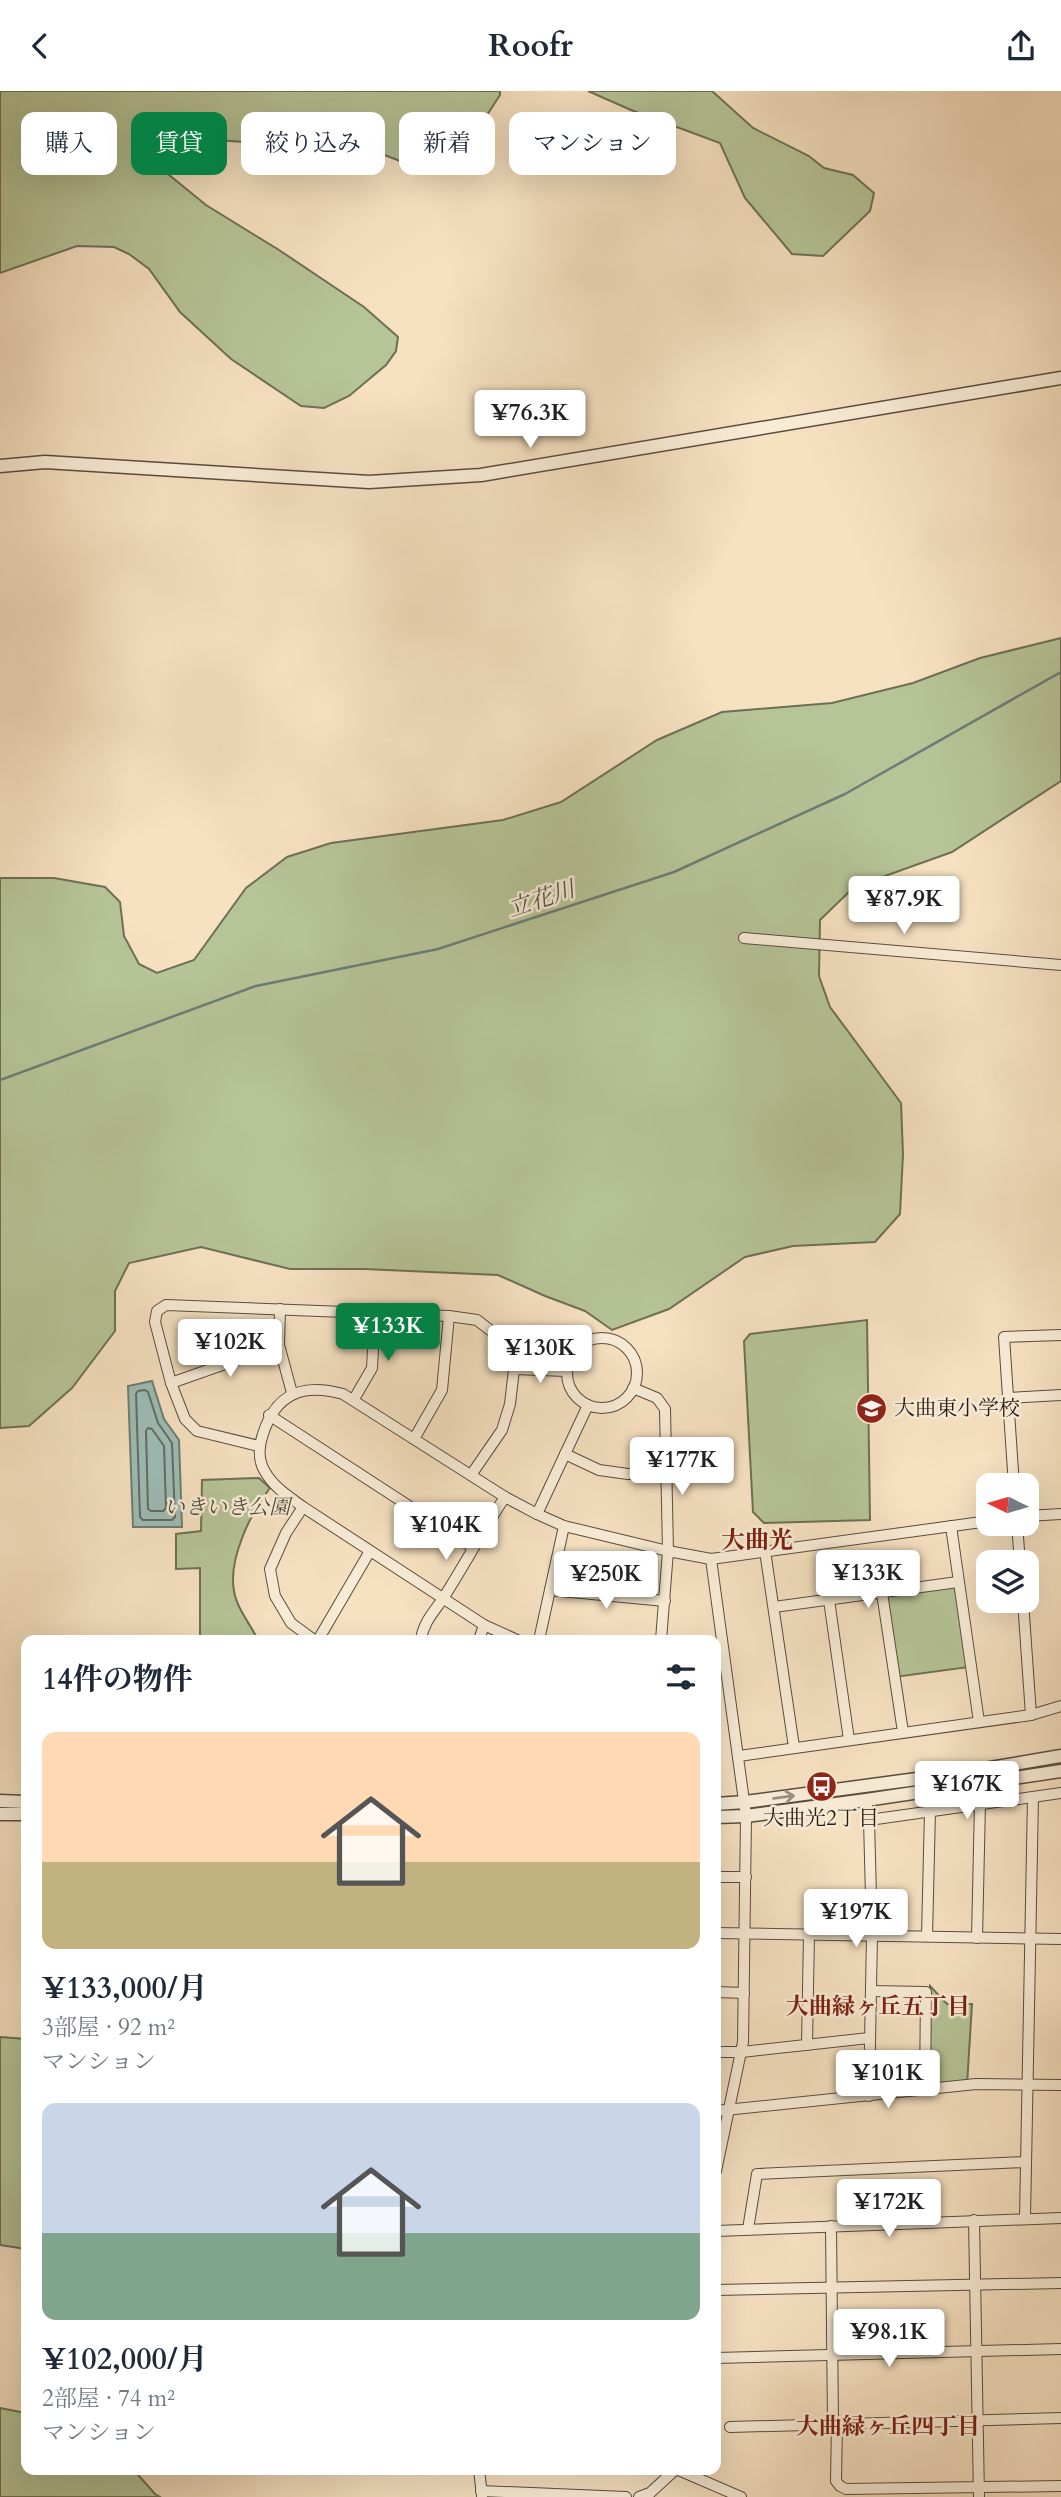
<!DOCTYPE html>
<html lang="ja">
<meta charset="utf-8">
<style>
body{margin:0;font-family:Cardo,"Noto Serif JP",serif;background:#f6f6f7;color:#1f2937;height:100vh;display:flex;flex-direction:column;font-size:26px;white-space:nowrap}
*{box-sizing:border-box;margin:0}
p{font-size:23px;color:#747a83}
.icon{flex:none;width:38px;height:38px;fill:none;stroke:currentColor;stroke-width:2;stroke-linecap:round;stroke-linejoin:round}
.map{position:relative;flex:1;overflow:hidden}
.details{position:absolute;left:21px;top:1544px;width:700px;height:840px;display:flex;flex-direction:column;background:#fff;border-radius:14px;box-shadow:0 7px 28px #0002}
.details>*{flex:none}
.top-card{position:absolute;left:21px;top:21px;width:700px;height:63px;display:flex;gap:14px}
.needle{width:46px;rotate:275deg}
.controls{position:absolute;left:976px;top:1382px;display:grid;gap:14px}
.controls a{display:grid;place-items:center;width:63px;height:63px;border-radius:14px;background:#fff;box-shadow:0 7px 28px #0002;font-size:35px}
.price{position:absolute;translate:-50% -60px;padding:0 16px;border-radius:7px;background:#fff;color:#222;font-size:23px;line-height:46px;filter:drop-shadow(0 2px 4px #0008)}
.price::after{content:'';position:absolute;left:50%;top:42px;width:21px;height:16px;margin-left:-10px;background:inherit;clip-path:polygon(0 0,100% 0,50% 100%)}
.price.active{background:#0b8043;color:#fff}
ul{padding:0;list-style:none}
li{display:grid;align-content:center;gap:14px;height:371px;padding:0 21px}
li span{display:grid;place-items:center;height:217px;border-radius:14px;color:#555}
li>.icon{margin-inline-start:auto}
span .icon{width:126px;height:126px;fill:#fffc;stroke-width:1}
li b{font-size:30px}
h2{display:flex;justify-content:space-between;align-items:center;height:84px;padding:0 21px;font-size:30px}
.chip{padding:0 24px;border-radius:14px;background:#fff;box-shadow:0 7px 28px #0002;font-size:24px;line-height:63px}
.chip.active{background:#0b8043;color:#fff}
header{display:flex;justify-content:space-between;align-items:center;height:91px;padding:0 21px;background:#fff;font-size:32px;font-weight:600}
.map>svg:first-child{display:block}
.green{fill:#b6c497;stroke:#6e7055;stroke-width:2}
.water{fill:#9dbdb6;stroke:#6d7d75;stroke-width:2}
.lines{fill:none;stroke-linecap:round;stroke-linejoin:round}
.shore{stroke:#616c64;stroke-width:2}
.stream{stroke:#6d7d75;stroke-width:2.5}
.minor-casing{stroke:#594d3e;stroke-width:12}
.tertiary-casing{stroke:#594d3e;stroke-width:15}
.minor{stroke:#f9ecd7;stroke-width:10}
.tertiary{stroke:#f9ecd7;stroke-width:12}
.oneway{stroke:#9a8e7f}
.labels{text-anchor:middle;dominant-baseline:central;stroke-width:5;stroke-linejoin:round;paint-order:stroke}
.poi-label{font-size:21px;fill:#251c13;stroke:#f9ecd7;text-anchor:start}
.park-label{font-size:21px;font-style:italic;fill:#504e3b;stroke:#f9ecd7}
.water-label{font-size:23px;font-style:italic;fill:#4f544c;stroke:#f9ecd7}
.neighbourhood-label{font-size:23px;font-weight:bold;fill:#7a1f14;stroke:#f9ecd7}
.quarter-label{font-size:24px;font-weight:bold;fill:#7a1f14;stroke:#f9ecd7}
</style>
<header><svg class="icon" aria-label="back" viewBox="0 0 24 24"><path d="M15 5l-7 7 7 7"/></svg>Roofr<svg class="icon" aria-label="share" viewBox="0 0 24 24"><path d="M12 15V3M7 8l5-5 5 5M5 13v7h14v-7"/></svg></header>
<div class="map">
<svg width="1061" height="2406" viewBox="0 0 1061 2406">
<rect width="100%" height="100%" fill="#f6e1c1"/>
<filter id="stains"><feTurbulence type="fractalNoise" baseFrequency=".00286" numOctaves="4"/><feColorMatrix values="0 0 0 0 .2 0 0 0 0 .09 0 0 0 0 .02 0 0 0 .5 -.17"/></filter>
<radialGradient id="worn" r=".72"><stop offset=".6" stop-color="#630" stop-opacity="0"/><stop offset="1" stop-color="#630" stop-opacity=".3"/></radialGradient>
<g class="green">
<path d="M0 0H500V4L478 38 452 40 413 75 382 63 319 31 288 28 254 48 243 51 218 49 163 33 146 47 147 66 206 114 279 159 364 216 398 246 396 260 386 274 349 305 324 317 301 315 231 268 180 221 149 178 129 163 114 156 77 155 0 182Z"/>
<path d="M588 0H712L753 37 809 65 824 77 853 84 874 102 870 120 823 165 792 163 745 107 720 52 631 19Z"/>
<path d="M1061 547V690L952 761 854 796 820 829 819 885 830 916 901 1012 903 1063 900 1123 875 1151 793 1155 745 1166 669 1218 612 1239 585 1220 545 1205 498 1184 364 1178H290L201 1156 129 1172 115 1200V1240L72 1297 29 1335 0 1337V787H54L105 796 120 811 124 845 139 873 157 882 194 869 246 797 287 766 331 752 503 729 561 711 657 649 722 621 832 612 913 592 980 567Z"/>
<path d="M867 1229 870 1429 764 1432 753 1421 744 1250 750 1243Z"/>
<path d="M259 1387 270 1397C251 1421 228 1468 234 1500 236 1515 249 1532 256 1545L200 1549V1477L176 1478V1443L201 1440 202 1389Z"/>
<path d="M958 1491 969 1576 895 1586 882 1502Z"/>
<path d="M930 1895 947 1913H972L967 1994 925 1999Z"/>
<path d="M0 1946 26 1948V2158L0 2154Z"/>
<path d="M0 2317 26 2322V2378H133L155 2403 160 2406H0Z"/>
</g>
<path class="water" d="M152 1290 164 1328 179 1349 182 1436H133L128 1295Z"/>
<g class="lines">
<g class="shore">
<path d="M145 1299 148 1301 158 1332 172 1352 175 1426 172 1429H143L140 1426 136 1303 138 1300Z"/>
<path d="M148 1337 152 1338 164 1355 166 1417 163 1420H151L148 1418 146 1340Z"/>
</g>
<path class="stream" d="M0 989 256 895 438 858 674 781 845 703 1061 581"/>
<defs>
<g id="minor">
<path d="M744 847 1061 874"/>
<path d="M280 1218 279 1254 292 1302"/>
<circle cx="602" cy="1282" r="35"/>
<path d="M514 1278 567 1280"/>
<path d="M171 1292 279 1254"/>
<path d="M633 1297 657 1307 665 1318 668 1460 661 1549"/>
<path d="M1008 1307 1061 1304"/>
<path d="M354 1308 372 1277 375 1222"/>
<path d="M269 1324 472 1456"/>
<path d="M414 1348 442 1299 449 1225"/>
<path d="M259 1355 197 1340 185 1328 171 1292 155 1231 157 1220 166 1214 449 1225 477 1229 508 1253 514 1278 510 1313 502 1339 471 1384"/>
<path d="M565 1363 599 1379 628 1383H667"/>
<path d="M1014 1395 1004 1246 1061 1244"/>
<path d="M303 1416 286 1442 270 1478 275 1505 291 1532 314 1549"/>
<path d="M537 1423 588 1314"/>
<path d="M1027 1425 1061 1423"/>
<path d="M1017 1433 1020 1472"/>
<path d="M951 1435 979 1631"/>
<path d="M765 1460 794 1656"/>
<path d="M711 1468 746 1725 743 1951 716 2080"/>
<path d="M550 1499 665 1510"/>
<path d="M882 1502 903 1641"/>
<path d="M829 1509 849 1649"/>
<path d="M1023 1510 1031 1624"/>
<path d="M774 1516 958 1491"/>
<path d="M318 1549 370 1460"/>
<path d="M421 1549C423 1531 435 1520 444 1506 465 1473 483 1439 505 1406"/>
<path d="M479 1549 484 1534"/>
<path d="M517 1549 484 1534 303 1416C288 1405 273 1396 264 1379 258 1368 259 1354 263 1343 276 1302 303 1292 343 1303L505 1406 537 1423 564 1435 668 1460 711 1468 989 1430"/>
<path d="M539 1549 564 1435"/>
<path d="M739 1665 1031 1624 1061 1615"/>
<path d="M866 1709 869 1729 872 1844 869 2005"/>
<path d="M869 1729 1061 1702"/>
<path d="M716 1786H746"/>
<path d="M716 1842 1061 1848"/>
<path d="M927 1845 930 1720"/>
<path d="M977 1847 980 1712"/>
<path d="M871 1900 926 1901 925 1999"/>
<path d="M716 1901 744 1902"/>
<path d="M807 1954 809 1843"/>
<path d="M716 1961H742L869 1947"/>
<path d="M716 2020 976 1993 1061 1994"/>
<path d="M1025 2127 1033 1706"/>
<path d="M974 2129 979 2406"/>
<path d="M831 2135 833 2332"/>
<path d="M748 2138 757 2083 1025 2071"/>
<path d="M716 2140 1061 2127"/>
<path d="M716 2199 1061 2192"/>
<path d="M716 2267 1061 2258"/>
<path d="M837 2332 836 2390 840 2395 846 2398 1061 2395"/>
<path d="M730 2336 1061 2327"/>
<path d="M479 2378 482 2405"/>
<path d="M676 2378 741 2406"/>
<path d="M481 2400 626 2406"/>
<path d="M639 2406 650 2402 676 2378"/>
</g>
<g id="tertiary">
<path d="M0 375 45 371 369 391 481 384 1061 287"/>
<path d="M0 1710 26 1711"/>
<path d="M716 1713 745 1711 954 1683 1061 1665"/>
<path d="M0 1723H26"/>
<path d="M716 1726 746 1725 866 1709 1061 1680"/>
</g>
</defs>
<use href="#minor" class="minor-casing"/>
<use href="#tertiary" class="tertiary-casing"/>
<use href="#minor" class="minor"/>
<use href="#tertiary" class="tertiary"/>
</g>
<defs><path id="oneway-shaft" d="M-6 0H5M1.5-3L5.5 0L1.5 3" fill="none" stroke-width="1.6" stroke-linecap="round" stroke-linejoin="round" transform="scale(1.75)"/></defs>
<use class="oneway" href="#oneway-shaft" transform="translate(784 1706) rotate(-8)"/>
<defs>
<symbol id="school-disc" viewBox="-11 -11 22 22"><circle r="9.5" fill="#8f2418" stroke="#f9ecd7"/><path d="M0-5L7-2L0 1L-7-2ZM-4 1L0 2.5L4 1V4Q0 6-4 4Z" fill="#fff"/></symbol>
<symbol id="bus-disc" viewBox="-11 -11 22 22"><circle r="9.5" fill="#8f2418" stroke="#f9ecd7"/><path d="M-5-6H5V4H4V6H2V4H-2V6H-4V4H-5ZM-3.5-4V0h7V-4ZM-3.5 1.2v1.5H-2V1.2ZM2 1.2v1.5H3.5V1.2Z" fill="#fff"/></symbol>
</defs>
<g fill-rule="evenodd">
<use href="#school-disc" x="854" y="1300" width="35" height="35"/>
<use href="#bus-disc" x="804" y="1678" width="35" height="35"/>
</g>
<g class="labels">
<g class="poi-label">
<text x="894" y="1317">大曲東小学校</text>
<text x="821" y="1727" text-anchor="middle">大曲光2丁目</text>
</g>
<g class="park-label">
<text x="227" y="1416">いきいき公園</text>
</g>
<g class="water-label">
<text transform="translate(541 808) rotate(-18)">立花川</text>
</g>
<g class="neighbourhood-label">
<text x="878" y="1915">大曲緑ヶ丘五丁目</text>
<text x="888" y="2335">大曲緑ヶ丘四丁目</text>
</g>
<g class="quarter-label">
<text x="757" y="1449">大曲光</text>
</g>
</g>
<rect width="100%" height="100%" filter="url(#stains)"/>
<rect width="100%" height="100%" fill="url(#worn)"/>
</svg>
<div class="controls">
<a><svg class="needle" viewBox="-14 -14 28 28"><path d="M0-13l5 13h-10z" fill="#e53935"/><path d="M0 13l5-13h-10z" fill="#747a83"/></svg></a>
<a><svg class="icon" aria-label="layers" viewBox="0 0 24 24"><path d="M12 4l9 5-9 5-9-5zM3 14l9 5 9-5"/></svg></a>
</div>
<b class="price" style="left:530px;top:359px">¥76.3K</b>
<b class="price" style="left:904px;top:845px">¥87.9K</b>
<b class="price active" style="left:388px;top:1272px">¥133K</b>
<b class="price" style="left:230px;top:1288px">¥102K</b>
<b class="price" style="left:540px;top:1294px">¥130K</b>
<b class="price" style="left:682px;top:1406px">¥177K</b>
<b class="price" style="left:446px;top:1471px">¥104K</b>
<b class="price" style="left:868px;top:1519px">¥133K</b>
<b class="price" style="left:606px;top:1520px">¥250K</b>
<b class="price" style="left:967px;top:1730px">¥167K</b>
<b class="price" style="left:856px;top:1858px">¥197K</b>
<b class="price" style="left:888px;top:2019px">¥101K</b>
<b class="price" style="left:889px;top:2148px">¥172K</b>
<b class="price" style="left:889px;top:2278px">¥98.1K</b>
<div class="top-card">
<a class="chip">購入</a>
<a class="chip active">賃貸</a>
<a class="chip">絞り込み</a>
<a class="chip">新着</a>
<a class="chip">マンション</a>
</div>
<section class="details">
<h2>14件の物件<svg class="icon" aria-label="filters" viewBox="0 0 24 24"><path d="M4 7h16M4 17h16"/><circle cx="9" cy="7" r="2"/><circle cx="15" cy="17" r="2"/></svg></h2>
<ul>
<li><span style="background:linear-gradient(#ffd9b3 60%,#c2b280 0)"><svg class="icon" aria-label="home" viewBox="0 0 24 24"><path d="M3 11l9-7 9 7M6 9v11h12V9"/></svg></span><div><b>¥133,000/月</b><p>3部屋 · 92 m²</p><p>マンション</p></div></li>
<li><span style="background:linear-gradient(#c9d6e8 60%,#7fa58c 0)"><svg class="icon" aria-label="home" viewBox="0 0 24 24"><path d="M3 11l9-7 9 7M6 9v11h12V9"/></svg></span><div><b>¥102,000/月</b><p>2部屋 · 74 m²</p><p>マンション</p></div></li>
</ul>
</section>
</div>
